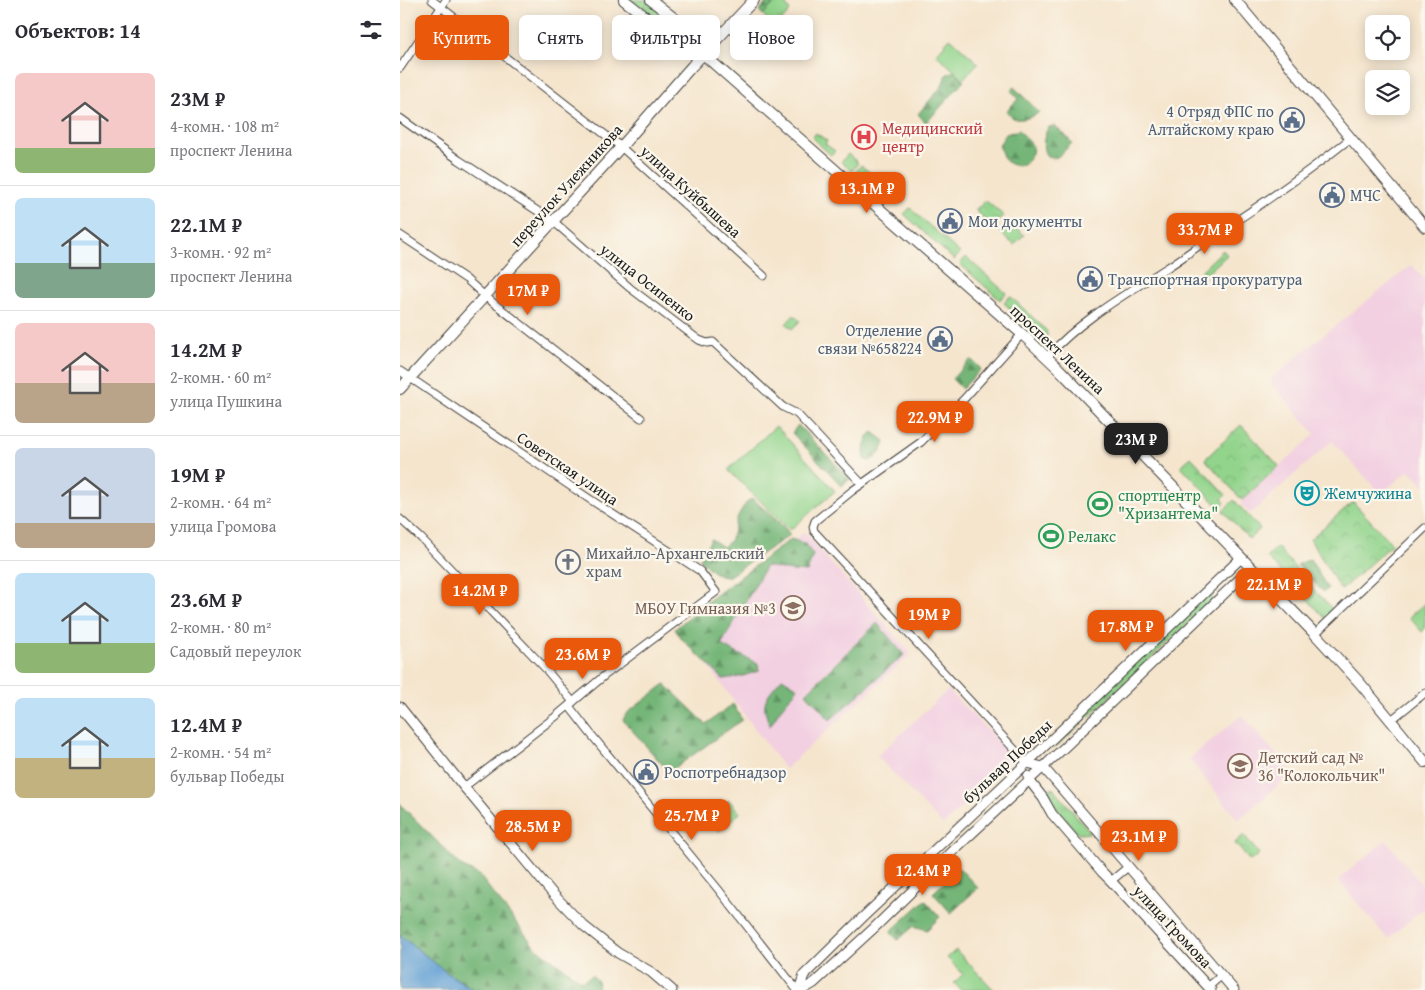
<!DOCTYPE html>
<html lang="ru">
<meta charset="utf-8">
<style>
body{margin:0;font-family:"Gentium Book Plus",serif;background:#f7f7f7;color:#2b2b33;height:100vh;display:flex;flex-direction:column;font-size:19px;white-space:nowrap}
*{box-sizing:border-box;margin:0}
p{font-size:16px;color:#7c7c81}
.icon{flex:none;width:28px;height:28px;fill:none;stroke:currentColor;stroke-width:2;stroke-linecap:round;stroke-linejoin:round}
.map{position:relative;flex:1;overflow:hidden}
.drawer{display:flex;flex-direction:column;background:#fff;width:400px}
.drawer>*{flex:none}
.top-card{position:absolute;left:15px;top:15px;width:475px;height:45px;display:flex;gap:10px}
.controls{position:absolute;left:965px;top:15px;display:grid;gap:10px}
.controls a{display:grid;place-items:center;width:45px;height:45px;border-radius:8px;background:#fff;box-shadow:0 2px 12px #0003;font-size:25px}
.price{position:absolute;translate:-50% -42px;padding:0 11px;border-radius:10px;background:#ea580c;color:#fff;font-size:16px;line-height:32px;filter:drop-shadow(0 1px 2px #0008)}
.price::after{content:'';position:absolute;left:50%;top:30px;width:15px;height:11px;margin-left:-8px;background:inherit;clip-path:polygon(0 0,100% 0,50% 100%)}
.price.current{background:#222;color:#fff}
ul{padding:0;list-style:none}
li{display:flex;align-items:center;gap:15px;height:125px;padding:0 15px}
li+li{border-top:1px solid #e1e1e2}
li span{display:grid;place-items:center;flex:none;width:140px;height:100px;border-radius:8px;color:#555}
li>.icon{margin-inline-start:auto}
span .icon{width:60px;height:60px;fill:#fffc;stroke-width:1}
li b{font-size:21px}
h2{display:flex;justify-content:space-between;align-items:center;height:60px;padding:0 15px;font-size:21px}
.pill{padding:0 18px;border-radius:8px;background:#fff;box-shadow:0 2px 12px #0003;font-size:18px;line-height:45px}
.pill.current{background:#ea580c;color:#fff}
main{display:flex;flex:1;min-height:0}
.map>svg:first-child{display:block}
.built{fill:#f2cfe1}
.grass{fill:url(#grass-tufts);stroke:#577854}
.forest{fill:url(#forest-firs);stroke:#48694a}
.park{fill:url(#park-crowns);stroke:#577854}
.pitch{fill:#92d48c;stroke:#577854}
.water{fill:#63a0d4;stroke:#405e78}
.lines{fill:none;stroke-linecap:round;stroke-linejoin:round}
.minor-casing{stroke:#3d3a37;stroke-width:9}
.tertiary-casing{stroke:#3d3a37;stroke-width:11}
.secondary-casing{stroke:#3d3a37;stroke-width:12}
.minor{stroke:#fff;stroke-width:7}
.tertiary{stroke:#fff;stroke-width:9}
.secondary{stroke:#fff;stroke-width:10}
.labels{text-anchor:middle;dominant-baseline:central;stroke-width:4.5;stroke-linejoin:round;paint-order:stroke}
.service-label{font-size:16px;fill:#4e5e75;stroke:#fbf7ec;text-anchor:start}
.health-label{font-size:16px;fill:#be3a42;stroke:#fbf7ec;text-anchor:start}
.street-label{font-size:16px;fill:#1c1c1c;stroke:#fbf7ec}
.culture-label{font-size:16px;fill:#0d838f;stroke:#fbf7ec;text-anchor:start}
.leisure-label{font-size:16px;fill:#27864d;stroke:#fbf7ec;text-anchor:start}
.worship-label{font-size:16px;fill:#5b616d;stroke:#fbf7ec;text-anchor:start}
.education-label{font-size:16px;fill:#785e54;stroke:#fbf7ec;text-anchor:end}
</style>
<main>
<section class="drawer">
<h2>Объектов: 14<svg class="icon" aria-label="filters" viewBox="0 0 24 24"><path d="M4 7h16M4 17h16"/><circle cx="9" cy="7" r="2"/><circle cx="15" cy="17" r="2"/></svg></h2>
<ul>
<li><span style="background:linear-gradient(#f6c9c9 75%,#8fb573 0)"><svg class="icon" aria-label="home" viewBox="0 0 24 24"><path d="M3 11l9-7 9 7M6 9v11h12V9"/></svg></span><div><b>23M ₽</b><p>4-комн. · 108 m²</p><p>проспект Ленина</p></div></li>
<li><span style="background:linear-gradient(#bfe0f5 65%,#7fa58c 0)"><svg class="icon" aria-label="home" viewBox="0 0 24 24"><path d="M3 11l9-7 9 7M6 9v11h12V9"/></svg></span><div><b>22.1M ₽</b><p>3-комн. · 92 m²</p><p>проспект Ленина</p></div></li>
<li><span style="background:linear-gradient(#f6c9c9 60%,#b9a48a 0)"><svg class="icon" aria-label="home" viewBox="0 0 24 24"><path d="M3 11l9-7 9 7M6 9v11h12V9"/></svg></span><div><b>14.2M ₽</b><p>2-комн. · 60 m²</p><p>улица Пушкина</p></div></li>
<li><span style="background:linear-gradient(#c9d6e8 75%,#b9a48a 0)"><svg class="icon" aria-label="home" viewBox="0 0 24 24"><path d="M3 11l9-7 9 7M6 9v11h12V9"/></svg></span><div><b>19M ₽</b><p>2-комн. · 64 m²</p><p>улица Громова</p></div></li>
<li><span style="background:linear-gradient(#bfe0f5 70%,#8fb573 0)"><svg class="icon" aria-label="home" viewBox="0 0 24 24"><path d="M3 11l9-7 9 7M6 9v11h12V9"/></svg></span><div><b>23.6M ₽</b><p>2-комн. · 80 m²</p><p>Садовый переулок</p></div></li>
<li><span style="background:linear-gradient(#bfe0f5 60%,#c2b280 0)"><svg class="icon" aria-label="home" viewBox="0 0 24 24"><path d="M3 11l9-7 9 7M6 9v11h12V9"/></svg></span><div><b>12.4M ₽</b><p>2-комн. · 54 m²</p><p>бульвар Победы</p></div></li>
</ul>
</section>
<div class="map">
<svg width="1025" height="990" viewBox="0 0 1025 990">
<defs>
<pattern id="grass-tufts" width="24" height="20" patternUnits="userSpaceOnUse" patternTransform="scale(1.25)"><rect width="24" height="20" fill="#92d48c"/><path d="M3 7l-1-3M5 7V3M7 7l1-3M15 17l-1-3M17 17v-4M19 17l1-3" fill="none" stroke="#7db578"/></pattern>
<pattern id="forest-firs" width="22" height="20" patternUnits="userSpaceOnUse" patternTransform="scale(1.25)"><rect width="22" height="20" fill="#75b678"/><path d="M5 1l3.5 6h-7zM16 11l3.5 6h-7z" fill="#5f9362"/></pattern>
<pattern id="park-crowns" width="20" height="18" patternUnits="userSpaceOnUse" patternTransform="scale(1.25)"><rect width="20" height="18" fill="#92d48c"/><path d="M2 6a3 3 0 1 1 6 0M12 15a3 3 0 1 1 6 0" fill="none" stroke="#7db578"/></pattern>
</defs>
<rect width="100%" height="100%" fill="#fbf7ec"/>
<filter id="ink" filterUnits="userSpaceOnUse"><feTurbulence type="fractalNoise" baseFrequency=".02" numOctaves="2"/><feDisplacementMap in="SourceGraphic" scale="10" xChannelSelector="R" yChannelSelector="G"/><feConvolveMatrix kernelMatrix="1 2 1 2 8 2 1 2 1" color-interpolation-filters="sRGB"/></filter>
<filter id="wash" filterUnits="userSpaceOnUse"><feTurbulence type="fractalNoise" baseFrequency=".0096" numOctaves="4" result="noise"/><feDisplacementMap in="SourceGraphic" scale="20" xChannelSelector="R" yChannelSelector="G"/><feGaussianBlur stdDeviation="1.12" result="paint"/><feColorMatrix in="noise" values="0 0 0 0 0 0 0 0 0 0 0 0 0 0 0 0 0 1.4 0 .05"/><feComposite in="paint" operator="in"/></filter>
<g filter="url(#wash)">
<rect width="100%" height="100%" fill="#f5e5cd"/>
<g class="built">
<path d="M1012 265 1025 280V486L1009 470 981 494 932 441 850 514 840 503 915 434 869 381 900 354Z"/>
<path d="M404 532 511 654 385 769 282 631Z"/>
<path d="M548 690 614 757 543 825 477 756Z"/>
<path d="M842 715 892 773 838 820 789 759Z"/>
<path d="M986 840 1025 889V907L988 939 938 880Z"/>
</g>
<g class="grass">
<path d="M228 0H247L293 35 285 45Z"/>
<path d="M377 0H383L390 11 376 27 363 15Z"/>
<path d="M416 133 427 141 425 144 435 151 431 155 412 138Z"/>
<path d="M448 154 458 163 452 171 441 162Z"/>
<path d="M461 165 498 198 493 204 456 171Z"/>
<path d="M510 208 560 253 554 260 504 214Z"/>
<path d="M823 250 827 255 802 278 798 274Z"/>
<path d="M566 257 606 293 600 300 560 264Z"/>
<path d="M610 296 647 331 646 333 648 335 643 340 604 303Z"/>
<path d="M791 457 826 495 822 499 825 503 820 508 781 466Z"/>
<path d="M834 500 860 529 849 539 823 511Z"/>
<path d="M877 547 913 588 912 589 930 606 933 611 925 618 867 557Z"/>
<path d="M809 593 814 599 656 747H650L649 744Z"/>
<path d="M651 788 654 789 691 833 678 834 648 797 647 793Z"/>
</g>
<g class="forest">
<path d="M369 0H377L363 15 359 11Z"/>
<path d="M554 71 564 81 526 123 518 114 542 86 546 75Z"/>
<path d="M614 87 639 112C635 117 623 120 616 119 612 118 609 114 606 111L618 99 611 90Z"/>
<path d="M654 126 663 133 672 143C668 147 662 154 657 157 639 163 642 135 649 127Z"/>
<path d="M619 130 633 146 632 153 624 165C607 167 604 161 599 145L606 134Z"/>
<path d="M571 359 581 369 562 389 552 379Z"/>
<path d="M398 425 450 479 442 486 392 433Z"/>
<path d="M473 432 485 441C483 451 478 456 470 461L465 460C463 450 464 438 473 432Z"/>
<path d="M353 499 385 528 390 535 329 576C315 576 309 569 300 559L311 539 323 547C336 538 332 530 337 518 340 511 344 506 349 500Z"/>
<path d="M391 539 405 544 413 555 407 572 392 571 366 566 321 645 358 664 359 671 339 677 323 679 281 638 275 629 308 601Z"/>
<path d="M910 559 928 589 923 592 897 565Z"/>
<path d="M477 623 504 655 430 720 406 693Z"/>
<path d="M382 678 398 688 379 711 370 726C360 701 365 698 382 678Z"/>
<path d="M265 684 306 724 333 704 342 720 269 772 223 720 226 714Z"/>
<path d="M0 804 61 866 79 875 135 947 182 981 192 975 198 981 197 990H74L46 972 0 935Z"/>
<path d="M559 868 578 888 551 913 533 893Z"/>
<path d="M525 900 540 917 527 930 514 926 498 940 490 932Z"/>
</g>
<g class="park">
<path d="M586 201 604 216 592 226 575 210Z"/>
<path d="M394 315 400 321 392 329 386 324Z"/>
<path d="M841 425 879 466 842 500 805 459Z"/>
<path d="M953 502 992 544 941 590 910 539Z"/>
<path d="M844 835 859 854 850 861 835 843Z"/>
</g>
<g class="pitch">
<path d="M550 38 578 63 563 79 536 54Z"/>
<path d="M609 221 624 235 614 245 599 231Z"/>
<path d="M376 426 435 491 390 530 328 470Z"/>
<path d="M1025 603V629L1022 632 1009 617Z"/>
<path d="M329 800 340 813 319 831 308 817Z"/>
<path d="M556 950 594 990H561L554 983 563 974 547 958Z"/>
</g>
<path class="water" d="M0 935 46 972 74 990H0Z"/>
</g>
<g filter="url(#ink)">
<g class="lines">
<defs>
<g id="minor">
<path d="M32 0 221 147 364 276"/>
<path d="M0 68 46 0"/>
<path d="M0 118 59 160 153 221 230 288 299 340 307 343 313 342 383 407 397 414 462 484"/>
<path d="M0 235 66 279 86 297 241 418"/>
<path d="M622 334 564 399 521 442 452 491 415 521 413 527 414 531 627 763"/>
<path d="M647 357C679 321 724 295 765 269 783 258 800 244 818 233 864 203 908 172 951 138"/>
<path d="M0 371 188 498 300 571 316 592 204 676 155 717 64 787"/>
<path d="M0 519 21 538 144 667 173 702"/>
<path d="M915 634 1025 528"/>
<path d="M169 706 190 733 318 889 397 990"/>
<path d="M990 721 1025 693"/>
<path d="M711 881 728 867"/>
<path d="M808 987 822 975"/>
</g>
<g id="tertiary">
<path d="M0 707 64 787 153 894 184 926 218 953 251 972 272 990"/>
<path d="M627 763 643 767 834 990"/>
<path d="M628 776 629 780 643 798 652 814 702 872 711 881 811 990"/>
<path d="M399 990 404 975 462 918 627 763 841 558"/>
<path d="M402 990 414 983 474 928 554 850 668 744 851 568"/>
</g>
<g id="secondary">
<path d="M224 0 284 47 303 54 311 61 622 334 659 369 915 634 960 683 1025 762"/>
<path d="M251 0 294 34 303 54"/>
<path d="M835 0 1025 227"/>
<path d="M0 389 221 147 292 66 354 0"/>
</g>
</defs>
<use href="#minor" class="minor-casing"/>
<use href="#tertiary" class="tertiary-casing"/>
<use href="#secondary" class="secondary-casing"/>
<use href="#minor" class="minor"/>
<use href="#tertiary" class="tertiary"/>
<use href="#secondary" class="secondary"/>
</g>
</g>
<defs>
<symbol id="civic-ring" viewBox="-11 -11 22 22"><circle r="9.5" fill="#fbf7ec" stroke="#5c6f8a" stroke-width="1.5"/><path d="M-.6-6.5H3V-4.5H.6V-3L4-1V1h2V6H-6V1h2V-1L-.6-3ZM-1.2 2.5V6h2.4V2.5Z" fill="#5c6f8a"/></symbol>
<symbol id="hospital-ring" viewBox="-11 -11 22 22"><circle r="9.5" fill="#fbf7ec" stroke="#e0444e" stroke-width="1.5"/><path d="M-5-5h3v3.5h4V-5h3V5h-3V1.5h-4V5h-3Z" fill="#e0444e"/></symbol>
<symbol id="theatre-ring" viewBox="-11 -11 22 22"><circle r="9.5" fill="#fbf7ec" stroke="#0f9aa8" stroke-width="1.5"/><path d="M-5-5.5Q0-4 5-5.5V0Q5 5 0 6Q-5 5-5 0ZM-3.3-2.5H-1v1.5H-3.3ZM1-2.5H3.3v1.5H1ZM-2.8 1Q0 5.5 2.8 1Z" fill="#0f9aa8"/></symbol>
<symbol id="stadium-ring" viewBox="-11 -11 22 22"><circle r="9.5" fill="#fbf7ec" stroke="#2e9e5b" stroke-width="1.5"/><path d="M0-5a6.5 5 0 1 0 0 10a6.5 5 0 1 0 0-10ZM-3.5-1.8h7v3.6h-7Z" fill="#2e9e5b"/></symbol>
<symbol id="church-ring" viewBox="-11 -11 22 22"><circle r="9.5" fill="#fbf7ec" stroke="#6b7280" stroke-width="1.5"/><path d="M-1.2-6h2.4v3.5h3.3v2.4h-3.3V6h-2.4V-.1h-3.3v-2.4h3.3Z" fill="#6b7280"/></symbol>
<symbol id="school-ring" viewBox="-11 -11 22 22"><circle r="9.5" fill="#fbf7ec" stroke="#8d6e63" stroke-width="1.5"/><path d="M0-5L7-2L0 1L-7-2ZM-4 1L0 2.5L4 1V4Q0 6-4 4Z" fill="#8d6e63"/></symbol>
</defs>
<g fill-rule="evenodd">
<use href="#civic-ring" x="878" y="106" width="28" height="28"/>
<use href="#hospital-ring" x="450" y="123" width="28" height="28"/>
<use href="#civic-ring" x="918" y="181" width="28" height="28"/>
<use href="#civic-ring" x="536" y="207" width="28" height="28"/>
<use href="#civic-ring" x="676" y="265" width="28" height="28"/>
<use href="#civic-ring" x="526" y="325" width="28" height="28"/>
<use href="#theatre-ring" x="893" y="479" width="28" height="28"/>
<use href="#stadium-ring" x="686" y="490" width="28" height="28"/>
<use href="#stadium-ring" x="637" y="522" width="28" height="28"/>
<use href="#church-ring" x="154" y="548" width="28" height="28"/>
<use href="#school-ring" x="379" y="594" width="28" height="28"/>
<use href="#school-ring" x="826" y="752" width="28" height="28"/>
<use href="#civic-ring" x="232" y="758" width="28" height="28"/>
</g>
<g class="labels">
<g class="service-label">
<text x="874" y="111" text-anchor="end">4 Отряд ФПС по<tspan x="874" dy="18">Алтайскому краю</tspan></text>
<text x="950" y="195">МЧС</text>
<text x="568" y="221">Мои документы</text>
<text x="708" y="279">Транспортная прокуратура</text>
<text x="522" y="330" text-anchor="end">Отделение<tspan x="522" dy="18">связи №658224</tspan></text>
<text x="264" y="772">Роспотребнадзор</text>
</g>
<g class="health-label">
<text x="482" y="128">Медицинский<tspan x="482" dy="18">центр</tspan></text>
</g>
<g class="street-label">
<text transform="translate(166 185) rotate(-48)">переулок Улежникова</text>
<text transform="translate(291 191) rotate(42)">улица Куйбышева</text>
<text transform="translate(248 282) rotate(38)">улица Осипенко</text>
<text transform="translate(658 349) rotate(43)">проспект Ленина</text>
<text transform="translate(168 468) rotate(34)">Советская улица</text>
<text transform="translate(607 761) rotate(-43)">бульвар Победы</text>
<text transform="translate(773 926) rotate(47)">улица Громова</text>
</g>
<g class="culture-label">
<text x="924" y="493">Жемчужина</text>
</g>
<g class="leisure-label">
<text x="718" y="495">спортцентр<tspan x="718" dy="18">"Хризантема"</tspan></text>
<text x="668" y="536">Релакс</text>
</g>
<g class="worship-label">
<text x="186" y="553">Михайло-Архангельский<tspan x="186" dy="18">храм</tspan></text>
</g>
<g class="education-label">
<text x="376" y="608">МБОУ Гимназия №3</text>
<text x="858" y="757" text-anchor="start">Детский сад №<tspan x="858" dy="18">36 "Колокольчик"</tspan></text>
</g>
</g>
</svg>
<div class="controls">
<a><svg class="icon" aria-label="locate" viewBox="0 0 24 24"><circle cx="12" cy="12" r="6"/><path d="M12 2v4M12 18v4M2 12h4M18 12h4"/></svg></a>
<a><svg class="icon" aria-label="layers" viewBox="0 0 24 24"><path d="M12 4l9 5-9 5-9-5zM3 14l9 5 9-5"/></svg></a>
</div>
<b class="price" style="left:467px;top:214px">13.1M ₽</b>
<b class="price" style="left:805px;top:255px">33.7M ₽</b>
<b class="price" style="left:128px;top:316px">17M ₽</b>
<b class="price" style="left:535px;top:443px">22.9M ₽</b>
<b class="price current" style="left:736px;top:465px">23M ₽</b>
<b class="price" style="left:874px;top:610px">22.1M ₽</b>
<b class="price" style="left:80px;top:616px">14.2M ₽</b>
<b class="price" style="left:529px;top:640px">19M ₽</b>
<b class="price" style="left:726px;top:652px">17.8M ₽</b>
<b class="price" style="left:183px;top:680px">23.6M ₽</b>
<b class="price" style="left:292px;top:841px">25.7M ₽</b>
<b class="price" style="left:133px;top:852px">28.5M ₽</b>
<b class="price" style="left:739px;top:862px">23.1M ₽</b>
<b class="price" style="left:523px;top:896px">12.4M ₽</b>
<div class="top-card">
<a class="pill current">Купить</a>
<a class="pill">Снять</a>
<a class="pill">Фильтры</a>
<a class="pill">Новое</a>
</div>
</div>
</main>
